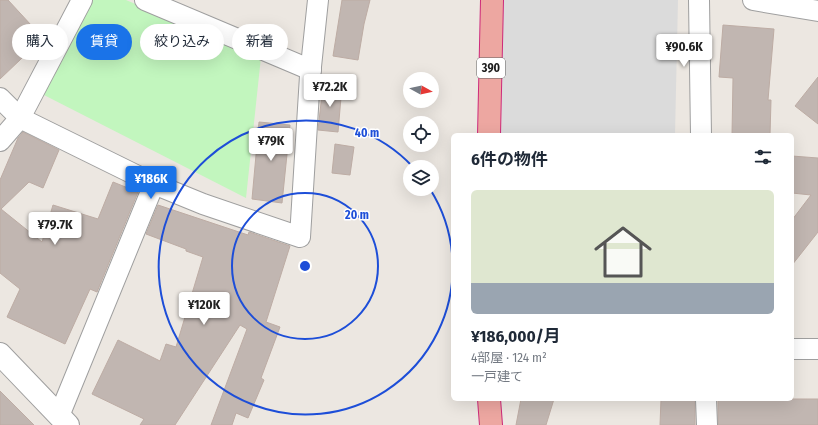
<!DOCTYPE html>
<html lang="ja">
<meta charset="utf-8">
<style>
body{margin:0;font-family:"Fira Sans Condensed","Noto Sans JP",sans-serif;background:#f2f2f3;color:#1f2937;height:100vh;display:flex;flex-direction:column;font-size:15px;white-space:nowrap}
*{box-sizing:border-box;margin:0}
p{font-size:13px;color:#747a83}
.icon{flex:none;width:22px;height:22px;fill:none;stroke:currentColor;stroke-width:2;stroke-linecap:round;stroke-linejoin:round}
.map{position:relative;flex:1;overflow:hidden}
.panel{position:absolute;left:451px;top:133px;width:343px;height:268px;display:flex;flex-direction:column;background:#fff;border-radius:6px;box-shadow:0 4px 16px #0002}
.panel>*{flex:none}
.top-card{position:absolute;left:12px;top:24px;width:379px;height:36px;display:flex;gap:8px}
.needle{width:26px;rotate:98deg}
.tools{position:absolute;left:403px;top:72px;display:grid;gap:8px}
.tools a{display:grid;place-items:center;width:36px;height:36px;border-radius:50%;background:#fff;box-shadow:0 4px 16px #0002;font-size:20px}
.price{position:absolute;translate:-50% -34px;padding:0 9px;border-radius:4px;background:#fff;color:#222;font-size:13px;line-height:26px;filter:drop-shadow(0 1px 2px #0008)}
.price::after{content:'';position:absolute;left:50%;top:24px;width:12px;height:9px;margin-left:-6px;background:inherit;clip-path:polygon(0 0,100% 0,50% 100%)}
.price.current{background:#1a73e8;color:#fff}
ul{padding:0;list-style:none}
li{display:grid;align-content:center;gap:8px;height:212px;padding:0 20px}
li span{display:grid;place-items:center;height:124px;border-radius:6px;color:#555}
li>.icon{margin-inline-start:auto}
span .icon{width:72px;height:72px;fill:#fffc;stroke-width:1}
li b{font-size:17px}
h2{display:flex;justify-content:space-between;align-items:center;height:48px;padding:0 20px;font-size:17px}
.pill{padding:0 14px;border-radius:18px;background:#fff;box-shadow:0 4px 16px #0002;font-size:14px;line-height:36px}
.pill.current{background:#1a73e8;color:#fff}
.map>svg:first-child{display:block}
.park{fill:#c2f6be}
.parking{fill:#dbdbdb}
.building{fill:#c1b6b1;stroke:#bdaca4}
.lines{fill:none;stroke-linecap:round;stroke-linejoin:round}
.minor-casing{stroke:#9f9f9f;stroke-width:22}
.tertiary-casing{stroke:#9f9f9f;stroke-width:24}
.trunk-casing{stroke:#ce2a7a;stroke-width:24}
.minor{stroke:#fff;stroke-width:20}
.tertiary{stroke:#fff;stroke-width:22}
.trunk{stroke:#eda7a1;stroke-width:22}
.ring{fill:none;stroke:#1d4ed8;stroke-width:2}
.labels{text-anchor:middle;dominant-baseline:central;stroke-width:3;stroke-linejoin:round;paint-order:stroke}
.shield{fill:#fff;stroke:#5f5f5f;stroke-width:1}
.shield-label{font-size:12px;font-weight:bold;fill:#1b1b1b}
.centre{fill:#1d4ed8;stroke:#fff;stroke-width:2}
.ring-label{font-size:12px;text-anchor:middle;font-weight:bold;fill:#1d4ed8;stroke:#fff;stroke-width:3;stroke-linejoin:round;paint-order:stroke}
</style>
<div class="map">
<svg width="818" height="425" viewBox="0 0 818 425">
<rect width="100%" height="100%" fill="#ece7e1"/>
<path class="park" d="M88 0H126L261 57 246 198 40 93Z"/>
<path class="parking" d="M503 0H678L675 135H501Z"/>
<g class="building">
<path d="M0 0H8L43 38 0 79Z"/>
<path d="M342 0H370L364 24 358 60 333 56Z"/>
<path d="M723 25 774 29 768 100H771L770 135H732L733 78 719 77Z"/>
<path d="M818 77V124L795 106Z"/>
<path d="M323 85 342 86 338 132 318 130Z"/>
<path d="M259 122 290 125 282 203 252 199Z"/>
<path d="M23 132 59 150 43 188 29 182 1 209 42 242 53 205 98 219 113 182 138 192 97 292 90 289 65 344 7 317 20 289 0 273V180L18 138Z"/>
<path d="M335 144 354 147 350 175 332 173Z"/>
<path d="M792 156 818 158V232L792 265V220L811 195 792 193Z"/>
<path d="M158 205 248 235 249 232 290 246 266 322 280 327 261 378 264 380 248 418 236 413 232 425H211L247 329 240 325 175 425H140L144 419 92 394 118 340 160 361 166 344 176 347 203 257 186 251V249L146 234Z"/>
<path d="M0 391 34 425H0Z"/>
<path d="M521 399H554L546 425H516Z"/>
<path d="M661 399H695V425H660Z"/>
<rect x="718" y="399" width="100" height="26"/>
</g>
<g class="lines">
<defs>
<g id="minor">
<path d="M145 0 311 70"/>
<path d="M699 0 701 135"/>
<path d="M753 0 818 11"/>
<path d="M0 98 20 118 154 184 203 204 300 237 310 76 318 0"/>
<path d="M0 141 20 118 82 0"/>
<path d="M792 349H818"/>
<path d="M706 399 707 425"/>
<path d="M59 416 154 184"/>
</g>
<path id="tertiary" d="M0 354 68 425"/>
<g id="trunk">
<path d="M489 135 492 0"/>
<path d="M489 399 491 425"/>
</g>
</defs>
<use href="#minor" class="minor-casing"/>
<use href="#tertiary" class="tertiary-casing"/>
<use href="#trunk" class="trunk-casing"/>
<use href="#minor" class="minor"/>
<use href="#tertiary" class="tertiary"/>
<use href="#trunk" class="trunk"/>
</g>
<g class="ring">
<circle cx="305" cy="266" r="73"/>
<path d="M430 189A147 147 0 1 1 413 167"/>
</g>
<g class="labels">
<rect class="shield" x="477" y="58" width="28" height="20" rx="3"/>
<g class="shield-label">
<text x="491" y="68">390</text>
</g>
</g>
<circle cx="305" cy="266" r="6" class="centre"/>
<g class="ring-label">
<text x="367" y="137">40 m</text>
<text x="357" y="219">20 m</text>
</g>
</svg>
<div class="tools">
<a><svg class="needle" viewBox="-14 -14 28 28"><path d="M0-13l5 13h-10z" fill="#e53935"/><path d="M0 13l5-13h-10z" fill="#747a83"/></svg></a>
<a><svg class="icon" aria-label="locate" viewBox="0 0 24 24"><circle cx="12" cy="12" r="6"/><path d="M12 2v4M12 18v4M2 12h4M18 12h4"/></svg></a>
<a><svg class="icon" aria-label="layers" viewBox="0 0 24 24"><path d="M12 4l9 5-9 5-9-5zM3 14l9 5 9-5"/></svg></a>
</div>
<b class="price" style="left:684px;top:68px">¥90.6K</b>
<b class="price" style="left:330px;top:108px">¥72.2K</b>
<b class="price" style="left:271px;top:162px">¥79K</b>
<b class="price current" style="left:151px;top:200px">¥186K</b>
<b class="price" style="left:55px;top:246px">¥79.7K</b>
<b class="price" style="left:204px;top:326px">¥120K</b>
<div class="top-card">
<a class="pill">購入</a>
<a class="pill current">賃貸</a>
<a class="pill">絞り込み</a>
<a class="pill">新着</a>
</div>
<section class="panel">
<h2>6件の物件<svg class="icon" aria-label="filters" viewBox="0 0 24 24"><path d="M4 7h16M4 17h16"/><circle cx="9" cy="7" r="2"/><circle cx="15" cy="17" r="2"/></svg></h2>
<ul>
<li><span style="background:linear-gradient(#dfe7d0 75%,#9aa5b1 0)"><svg class="icon" aria-label="home" viewBox="0 0 24 24"><path d="M3 11l9-7 9 7M6 9v11h12V9"/></svg></span><div><b>¥186,000/月</b><p>4部屋 · 124 m²</p><p>一戸建て</p></div></li>
</ul>
</section>
</div>
